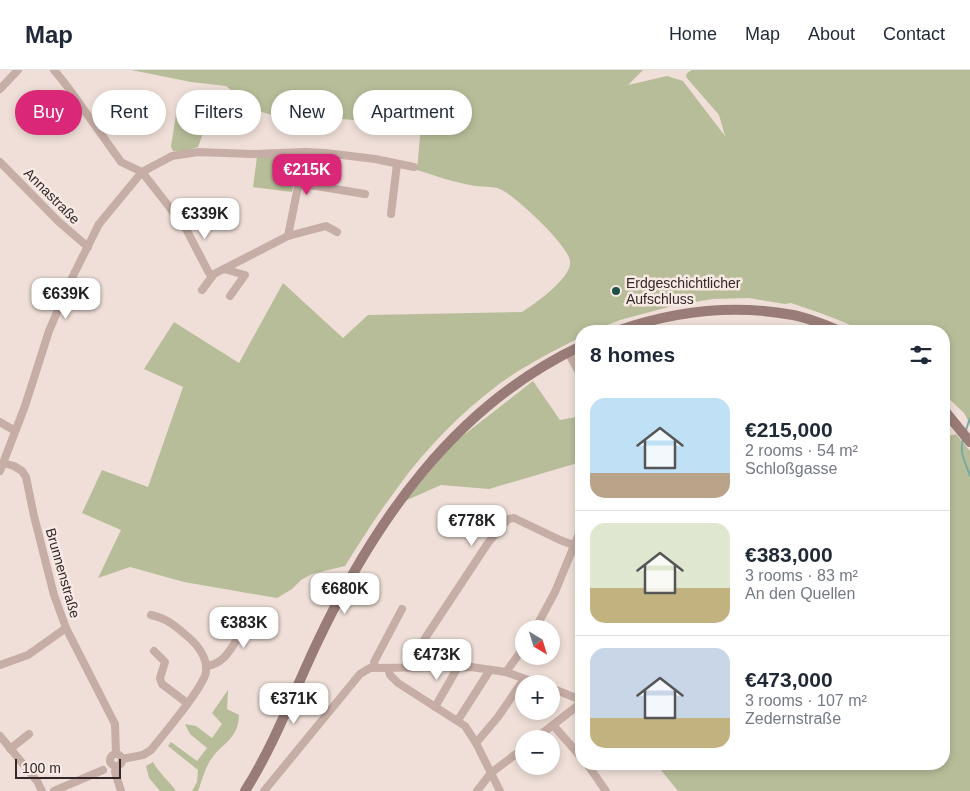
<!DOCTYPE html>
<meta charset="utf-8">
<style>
body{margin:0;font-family:Helvetica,sans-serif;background:#f2f2f3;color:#1f2937;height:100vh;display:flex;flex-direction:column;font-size:19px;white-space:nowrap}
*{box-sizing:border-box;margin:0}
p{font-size:16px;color:#747a83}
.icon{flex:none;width:28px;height:28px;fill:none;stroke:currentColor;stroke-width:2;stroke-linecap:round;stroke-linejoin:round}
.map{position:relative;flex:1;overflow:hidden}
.sheet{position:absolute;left:575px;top:255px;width:375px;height:445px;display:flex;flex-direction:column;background:#fff;border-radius:20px;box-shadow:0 2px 8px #0003}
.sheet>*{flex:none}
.hud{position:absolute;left:15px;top:20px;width:475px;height:45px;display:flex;gap:10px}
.needle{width:32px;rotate:142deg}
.tools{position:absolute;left:515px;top:550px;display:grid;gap:10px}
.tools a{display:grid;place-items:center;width:45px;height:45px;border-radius:50%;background:#fff;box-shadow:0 2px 8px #0003;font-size:25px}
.scale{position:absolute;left:15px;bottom:12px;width:106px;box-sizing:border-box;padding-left:5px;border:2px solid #322726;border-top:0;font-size:14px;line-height:18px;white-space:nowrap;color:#322726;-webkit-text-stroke:4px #f7eae4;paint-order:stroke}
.price{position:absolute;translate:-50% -42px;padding:0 11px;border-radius:10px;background:#fff;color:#222;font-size:16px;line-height:32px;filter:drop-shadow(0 1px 2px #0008)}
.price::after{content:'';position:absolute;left:50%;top:30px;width:15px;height:11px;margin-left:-8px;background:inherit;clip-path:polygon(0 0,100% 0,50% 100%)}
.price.selected{background:#db2777;color:#fff}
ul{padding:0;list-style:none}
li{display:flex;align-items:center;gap:15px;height:125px;padding:0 15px}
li+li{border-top:1px solid #e0e1e3}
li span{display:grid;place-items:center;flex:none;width:140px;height:100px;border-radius:15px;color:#555}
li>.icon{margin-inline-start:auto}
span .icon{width:60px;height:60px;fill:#fffc;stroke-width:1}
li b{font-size:21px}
h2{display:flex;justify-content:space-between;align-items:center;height:60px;padding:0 15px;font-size:21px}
.chip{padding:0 18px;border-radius:22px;background:#fff;box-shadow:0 2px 8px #0003;font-size:18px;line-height:45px}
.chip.selected{background:#db2777;color:#fff}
header{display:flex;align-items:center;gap:30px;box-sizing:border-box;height:70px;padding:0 25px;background:#fff;border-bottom:1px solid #e0e1e3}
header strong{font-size:24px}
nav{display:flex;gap:28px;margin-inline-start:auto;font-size:18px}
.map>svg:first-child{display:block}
.green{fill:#b8bd99}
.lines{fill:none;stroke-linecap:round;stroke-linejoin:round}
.stream{stroke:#79aaa1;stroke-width:2}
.minor{stroke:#c6ada5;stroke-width:8}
.secondary{stroke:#997c77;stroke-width:10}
.poi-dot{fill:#1e5049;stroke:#f7eae4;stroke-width:2}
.labels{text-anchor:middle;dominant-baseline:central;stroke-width:5;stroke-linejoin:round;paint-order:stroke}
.street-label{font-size:14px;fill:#322726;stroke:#f7eae4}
.poi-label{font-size:14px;fill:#322726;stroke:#f7eae4;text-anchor:start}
</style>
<header>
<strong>Map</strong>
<nav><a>Home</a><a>Map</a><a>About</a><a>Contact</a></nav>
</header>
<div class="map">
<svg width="970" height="721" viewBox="0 0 970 721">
<rect width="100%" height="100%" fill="#efdfd8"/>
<g class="green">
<path d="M131 0H643L628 15 667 6 683 11 725 66 719 45 686 7 687 3 692 0H970V354L964 343 944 324V261H862L846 253 823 244 791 233 785 234 749 228 713 229 676 235 620 250 592 261H581V267C553 281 524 296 499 314 461 343 426 378 398 417 379 442 362 469 345 496L312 504 301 510 292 519 277 528 184 512 130 497 98 508 121 460 82 443 102 400 148 417 183 317 144 299 174 252 239 293 283 213 343 268 368 245 522 242C535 234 573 207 570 191 568 175 516 127 502 120 495 116 484 117 476 116 456 113 436 106 417 100L421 56 320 47 316 35 287 37 286 49 255 40 226 16 191 12Z"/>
<path d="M177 37 208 49 198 77 186 81H173L171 77Z"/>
<path d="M294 84 298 88 292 122 253 117 257 87Z"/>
<path d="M533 311 560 350 581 346V392L489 419 441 415 405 431 452 374Z"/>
<path d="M956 364 970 381V721H678L656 694H944V367Z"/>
<path d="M228 620 227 639 239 645C238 670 223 672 212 688 205 697 202 711 198 721H192L197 712 198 700 168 676 171 672 197 691 207 678 190 664 185 654 196 656 212 668 222 654 212 643Z"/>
<path d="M153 692C159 703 169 711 176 721H160L149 708 146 696Z"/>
</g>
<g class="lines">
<g class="stream">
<path d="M966 360 970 348"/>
<path d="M963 370C959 383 966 393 970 406"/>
</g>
<g class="minor">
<path d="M54 0 67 16 121 92 142 102 185 157 209 203 212 206"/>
<path d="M0 19 18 0"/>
<path d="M0 92 59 152 88 177"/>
<path d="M298 113 365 124"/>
<path d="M391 144 397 94"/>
<path d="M288 166 305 82"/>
<path d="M224 199 245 205 230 226"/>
<path d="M202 220 214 204 288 166 326 156 337 162"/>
<path d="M568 282 581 306"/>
<path d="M0 352 15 361"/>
<path d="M3 393 14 396 22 401 26 407 34 446 54 525 66 558 115 654 116 684"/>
<path d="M0 401 25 336 49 261 69 214 99 154 142 102 172 86 198 82 252 84 305 82 326 83 375 89 414 97"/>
<path d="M535 559 555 522 581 459"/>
<path d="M154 581 165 592 160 608 162 614 187 633"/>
<path d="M0 595 28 585 66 558"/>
<path d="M206 596C224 594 230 580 239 566L222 551"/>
<path d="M375 597 374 592 402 539"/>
<path d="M406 597 488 473 508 449 514 448 560 470 581 478"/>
<path d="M388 598 390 605 398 613 465 656 476 673 500 721"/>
<path d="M506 602 524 577"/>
<path d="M551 618 581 630"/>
<path d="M435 637 458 597"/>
<path d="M458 650 490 600"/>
<path d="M553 655 581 687"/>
<path d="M0 666 37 711 42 721"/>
<path d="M535 669 581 633"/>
<path d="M476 673 498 647 524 609"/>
<path d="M10 679 29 664"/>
<circle cx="116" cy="690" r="6"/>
<path d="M122 689 143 685 151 680C162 666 204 617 206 602 208 588 197 574 187 566 174 555 168 549 151 545"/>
<path d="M587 694 606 721"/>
<path d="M116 696 115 702 121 721"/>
<path d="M54 721 103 700"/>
<path d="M264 721 360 604 370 598 471 597 506 602 539 614"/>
<path d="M477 721 491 703 524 678"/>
</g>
<g class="secondary">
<path d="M617 261C674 241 733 234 793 245 809 248 825 255 840 261"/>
<path d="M944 340 970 372"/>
<path d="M245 721C274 675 293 624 316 575 374 452 454 336 581 276"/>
</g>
</g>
<circle class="poi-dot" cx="616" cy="221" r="5"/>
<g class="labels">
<g class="street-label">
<text transform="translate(52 126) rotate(45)">Annastraße</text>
<text transform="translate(63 503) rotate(74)">Brunnenstraße</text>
</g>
<g class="poi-label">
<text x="626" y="213">Erdgeschichtlicher<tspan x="626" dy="16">Aufschluss</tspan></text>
</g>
</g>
</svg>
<div class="tools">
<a><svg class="needle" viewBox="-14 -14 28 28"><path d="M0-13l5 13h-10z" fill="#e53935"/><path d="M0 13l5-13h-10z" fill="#747a83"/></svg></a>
<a>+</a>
<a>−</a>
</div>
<div class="scale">100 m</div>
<b class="price selected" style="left:307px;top:126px">€215K</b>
<b class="price" style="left:205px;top:170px">€339K</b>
<b class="price" style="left:66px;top:250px">€639K</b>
<b class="price" style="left:472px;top:477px">€778K</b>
<b class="price" style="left:345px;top:545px">€680K</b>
<b class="price" style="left:244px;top:579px">€383K</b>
<b class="price" style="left:437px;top:611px">€473K</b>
<b class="price" style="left:294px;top:655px">€371K</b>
<div class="hud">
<a class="chip selected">Buy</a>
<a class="chip">Rent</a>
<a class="chip">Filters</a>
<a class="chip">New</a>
<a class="chip">Apartment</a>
</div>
<section class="sheet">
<h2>8 homes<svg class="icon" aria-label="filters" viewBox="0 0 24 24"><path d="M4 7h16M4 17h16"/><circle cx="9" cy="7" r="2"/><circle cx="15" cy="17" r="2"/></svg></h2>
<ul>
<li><span style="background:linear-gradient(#bfe0f5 75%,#b9a48a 0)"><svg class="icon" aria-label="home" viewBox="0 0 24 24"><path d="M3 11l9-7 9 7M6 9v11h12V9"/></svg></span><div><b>€215,000</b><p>2 rooms · 54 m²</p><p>Schloßgasse</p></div></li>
<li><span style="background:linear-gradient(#dfe7d0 65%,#c2b280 0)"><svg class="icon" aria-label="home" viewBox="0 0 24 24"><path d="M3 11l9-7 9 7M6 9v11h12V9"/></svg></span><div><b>€383,000</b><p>3 rooms · 83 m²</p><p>An den Quellen</p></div></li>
<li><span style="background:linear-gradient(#c9d6e8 70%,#c2b280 0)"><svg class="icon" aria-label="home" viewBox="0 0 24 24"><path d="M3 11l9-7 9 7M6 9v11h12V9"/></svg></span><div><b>€473,000</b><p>3 rooms · 107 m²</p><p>Zedernstraße</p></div></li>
</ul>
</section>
</div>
